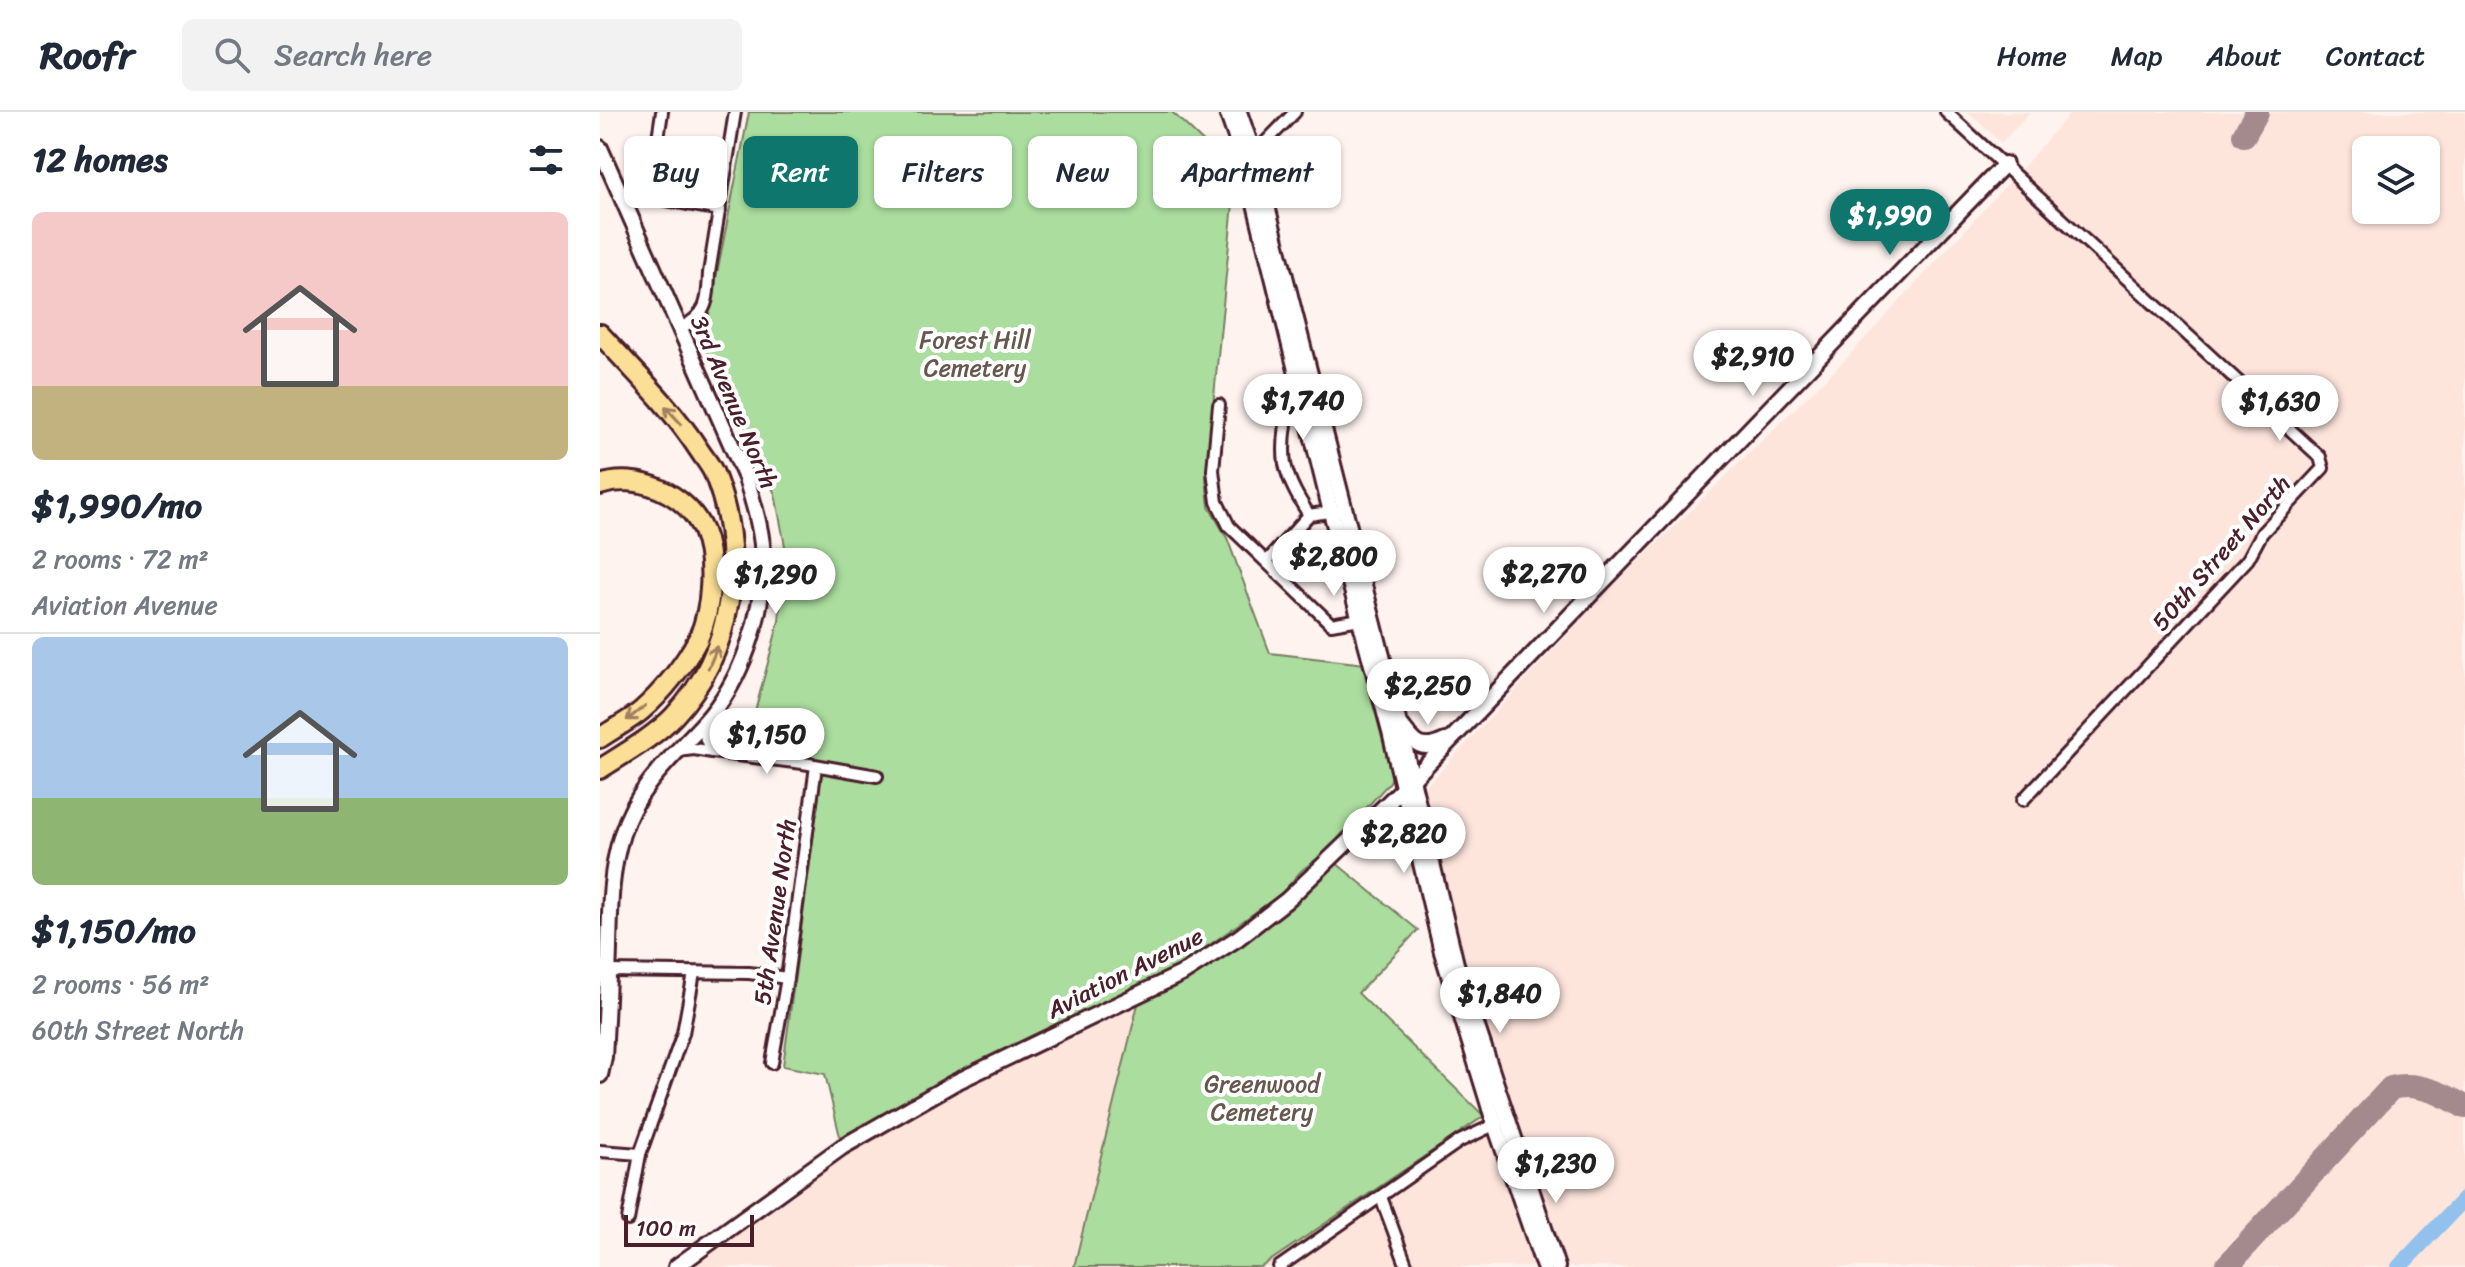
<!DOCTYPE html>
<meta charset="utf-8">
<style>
body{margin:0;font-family:Sriracha,sans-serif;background:#f2f2f3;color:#1f2937;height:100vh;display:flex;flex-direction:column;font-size:30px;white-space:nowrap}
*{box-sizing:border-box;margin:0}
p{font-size:26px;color:#747a83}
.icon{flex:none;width:44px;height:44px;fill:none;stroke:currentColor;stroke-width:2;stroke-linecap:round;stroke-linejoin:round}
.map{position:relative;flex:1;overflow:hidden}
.details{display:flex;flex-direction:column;background:#fff;width:600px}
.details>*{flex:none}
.top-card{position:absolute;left:24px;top:24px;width:760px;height:72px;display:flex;gap:16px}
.buttons{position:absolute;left:1752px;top:24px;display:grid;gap:16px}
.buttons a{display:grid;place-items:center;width:88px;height:88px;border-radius:12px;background:#fff;box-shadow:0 2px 6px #0004;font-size:40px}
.scale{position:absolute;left:24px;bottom:20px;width:130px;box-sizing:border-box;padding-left:8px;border:4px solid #4a1f2b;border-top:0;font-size:22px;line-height:28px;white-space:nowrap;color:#4a1f2b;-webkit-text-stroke:6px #fff;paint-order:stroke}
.price{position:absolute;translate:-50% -68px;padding:0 18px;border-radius:28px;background:#fff;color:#222;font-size:26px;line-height:52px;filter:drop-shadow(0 2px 4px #0008)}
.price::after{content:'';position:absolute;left:50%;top:48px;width:24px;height:18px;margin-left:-12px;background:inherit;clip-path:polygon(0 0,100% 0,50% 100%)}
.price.on{background:#0f766e;color:#fff}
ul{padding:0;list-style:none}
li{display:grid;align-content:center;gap:16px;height:424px;padding:0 32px}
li+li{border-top:2px solid #e0e1e3}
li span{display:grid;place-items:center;height:248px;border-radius:12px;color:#555}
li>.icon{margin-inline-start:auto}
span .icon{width:144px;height:144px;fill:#fffc;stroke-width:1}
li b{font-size:34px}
h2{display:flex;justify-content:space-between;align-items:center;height:96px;padding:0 32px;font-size:34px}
.chip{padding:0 28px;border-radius:12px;background:#fff;box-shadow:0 2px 6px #0004;font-size:28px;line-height:72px}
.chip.on{background:#0f766e;color:#fff}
header{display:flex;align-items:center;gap:48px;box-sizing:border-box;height:112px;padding:0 40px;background:#fff;border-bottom:2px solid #e0e1e3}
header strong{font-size:38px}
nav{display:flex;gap:44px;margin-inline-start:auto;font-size:28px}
.search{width:560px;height:72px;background:#f2f2f3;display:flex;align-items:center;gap:20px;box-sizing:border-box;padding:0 28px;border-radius:12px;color:#747a83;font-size:30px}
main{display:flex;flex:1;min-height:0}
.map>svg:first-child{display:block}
.built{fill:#fde5dc;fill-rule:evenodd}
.green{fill:#aadd9e;stroke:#7a7e64;stroke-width:2}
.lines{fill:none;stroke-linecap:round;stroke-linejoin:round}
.river{stroke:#91c1ec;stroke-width:16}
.taxiway{stroke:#a4898d;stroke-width:24}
.street-casing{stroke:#4a1f2b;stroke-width:16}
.secondary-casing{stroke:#4a1f2b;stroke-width:20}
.highway-casing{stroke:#4a1f2b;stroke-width:24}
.street{stroke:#fff;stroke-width:10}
.secondary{stroke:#fff;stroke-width:14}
.highway{stroke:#fbdf96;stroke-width:18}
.oneway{stroke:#a27f60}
.labels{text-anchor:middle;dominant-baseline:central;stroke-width:8;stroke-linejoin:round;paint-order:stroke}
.park-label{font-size:24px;fill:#67584e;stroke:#fff}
.street-label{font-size:24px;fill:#4a1f2b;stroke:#fff}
</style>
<header>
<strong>Roofr</strong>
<div class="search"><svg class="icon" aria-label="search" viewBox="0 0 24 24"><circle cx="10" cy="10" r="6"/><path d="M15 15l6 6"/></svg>Search here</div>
<nav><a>Home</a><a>Map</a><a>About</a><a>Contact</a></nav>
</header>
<main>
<section class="details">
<h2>12 homes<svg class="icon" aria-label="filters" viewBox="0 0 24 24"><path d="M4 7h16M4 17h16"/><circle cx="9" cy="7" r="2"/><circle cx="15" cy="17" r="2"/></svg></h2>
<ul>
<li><span style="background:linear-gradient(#f6c9c9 70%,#c2b280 0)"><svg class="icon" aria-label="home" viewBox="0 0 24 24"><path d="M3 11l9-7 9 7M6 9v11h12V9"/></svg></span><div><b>$1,990/mo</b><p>2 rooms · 72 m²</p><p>Aviation Avenue</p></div></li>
<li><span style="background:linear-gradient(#a9c7e8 65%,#8fb573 0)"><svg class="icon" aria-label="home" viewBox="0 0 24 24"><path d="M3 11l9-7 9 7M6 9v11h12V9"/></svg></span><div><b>$1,150/mo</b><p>2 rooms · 56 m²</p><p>60th Street North</p></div></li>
</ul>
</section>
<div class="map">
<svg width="1865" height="1155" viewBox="0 0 1865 1155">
<rect width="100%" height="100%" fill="#fef3ef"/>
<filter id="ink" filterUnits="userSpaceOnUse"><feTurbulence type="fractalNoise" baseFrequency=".0125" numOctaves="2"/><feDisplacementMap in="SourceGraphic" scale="16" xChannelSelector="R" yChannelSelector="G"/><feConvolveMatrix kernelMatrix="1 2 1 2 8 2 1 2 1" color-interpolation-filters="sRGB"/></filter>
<g filter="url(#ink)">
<g class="built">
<path d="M1368 0H1430L1401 31Z"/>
<path d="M1471 0H1865V1155H661L883 1004 862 934 808 717 799 699 832 668 1010 477 1248 245 1423 55ZM1766 38H1826V98H1766Z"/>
<path d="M538 892 474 1155H88L186 1079 317 1000Z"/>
</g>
<g class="green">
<path d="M149 0H572L636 61 606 366 609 395 627 426 670 541 765 552 795 656 790 670 725 741 702 758 682 781 579 855 351 967 293 997 241 1029 225 962 183 954 223 652 145 637 179 509 185 434 175 382 103 232Z"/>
<path d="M736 751 818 818 758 881 884 1004 661 1155H474L538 892C611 857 678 809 736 751Z"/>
</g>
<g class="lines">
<path class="river" d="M1799 1155 1865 1086"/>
<g class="taxiway">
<path d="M1644 23 1657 0"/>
<path d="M1626 1155 1791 976C1816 969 1844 982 1865 995"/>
</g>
<defs>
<g id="street">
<path d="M1346 0 1720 345 1723 356 1662 421 1648 447 1423 688"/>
<path d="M652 44 695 0"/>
<path d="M20 84 49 85 120 98"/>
<path d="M49 85 62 0"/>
<path d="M79 217C107 203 108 191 109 161L135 0"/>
<path d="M696 264C690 291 681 324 685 352 689 371 699 387 709 403"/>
<path d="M619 293 613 358 617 390 629 414 731 512 760 507"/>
<path d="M667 449 709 403 736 399"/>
<path d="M103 612 106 628 112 640 203 651 277 664"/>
<path d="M77 639 94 637 112 640"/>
<path d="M9 859 149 861 187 866"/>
<path d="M172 951 187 866 216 654"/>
<path d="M0 1039 40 1042"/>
<path d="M781 1085 807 1155"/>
<path d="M28 1108 40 1042 83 921 94 861"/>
<path d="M679 1155 860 1029 898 1011"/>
</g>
<g id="secondary">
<path d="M627 0 645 51 731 400 790 620 842 840 895 1013 944 1155"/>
<path d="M639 0 654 43 792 583 856 852 957 1155"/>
<path d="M0 36 146 366C154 393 163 421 163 449 163 506 142 569 104 611 71 647 38 673 22 722 10 759 10 798 9 836 8 872 6 909 4 945L0 963"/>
<path d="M801 613C816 633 821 640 845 629"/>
<path d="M76 1155 242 1035 354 971 583 861 638 826 687 788 812 668 1405 52"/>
</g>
<g id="highway">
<path d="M0 222C34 259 72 296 99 338 104 346 112 355 115 364 146 444 134 540 74 604 54 625 25 641 0 657"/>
<path d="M0 373C37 360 87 381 103 419 115 449 112 498 98 527 85 552 62 581 41 599 29 609 13 617 0 626"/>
</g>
</defs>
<use href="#street" class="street-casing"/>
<use href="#secondary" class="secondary-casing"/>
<use href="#highway" class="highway-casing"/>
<use href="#street" class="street"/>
<use href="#secondary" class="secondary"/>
<use href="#highway" class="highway"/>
</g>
<defs><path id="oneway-shaft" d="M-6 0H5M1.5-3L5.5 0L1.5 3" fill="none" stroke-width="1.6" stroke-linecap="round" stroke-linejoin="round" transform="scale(2)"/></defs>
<g class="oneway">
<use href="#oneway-shaft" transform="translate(73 303) rotate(-132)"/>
<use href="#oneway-shaft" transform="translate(113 545) rotate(-67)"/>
<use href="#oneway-shaft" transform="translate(36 601) rotate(142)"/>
</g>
</g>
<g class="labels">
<g class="park-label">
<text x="375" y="228">Forest Hill<tspan x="375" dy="28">Cemetery</tspan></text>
<text x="662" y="972">Greenwood<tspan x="662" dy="28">Cemetery</tspan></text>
</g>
<g class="street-label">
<text transform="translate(134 290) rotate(67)">3rd Avenue North</text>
<text transform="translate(1621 441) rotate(-49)">50th Street North</text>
<text transform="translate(175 800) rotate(-82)">5th Avenue North</text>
<text transform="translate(525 861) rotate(-27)">Aviation Avenue</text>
</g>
</g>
</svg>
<div class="buttons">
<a><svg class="icon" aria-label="layers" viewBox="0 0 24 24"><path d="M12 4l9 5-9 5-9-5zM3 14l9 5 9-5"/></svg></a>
</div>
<div class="scale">100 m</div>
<b class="price on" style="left:1290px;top:145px">$1,990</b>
<b class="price" style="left:1153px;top:286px">$2,910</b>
<b class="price" style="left:703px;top:330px">$1,740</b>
<b class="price" style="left:1680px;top:331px">$1,630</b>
<b class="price" style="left:734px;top:486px">$2,800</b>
<b class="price" style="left:944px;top:503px">$2,270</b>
<b class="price" style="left:176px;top:504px">$1,290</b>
<b class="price" style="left:828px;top:615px">$2,250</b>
<b class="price" style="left:167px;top:664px">$1,150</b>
<b class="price" style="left:804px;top:763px">$2,820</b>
<b class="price" style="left:900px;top:923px">$1,840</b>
<b class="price" style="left:956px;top:1093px">$1,230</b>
<div class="top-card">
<a class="chip">Buy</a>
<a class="chip on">Rent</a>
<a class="chip">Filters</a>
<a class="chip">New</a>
<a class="chip">Apartment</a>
</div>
</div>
</main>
